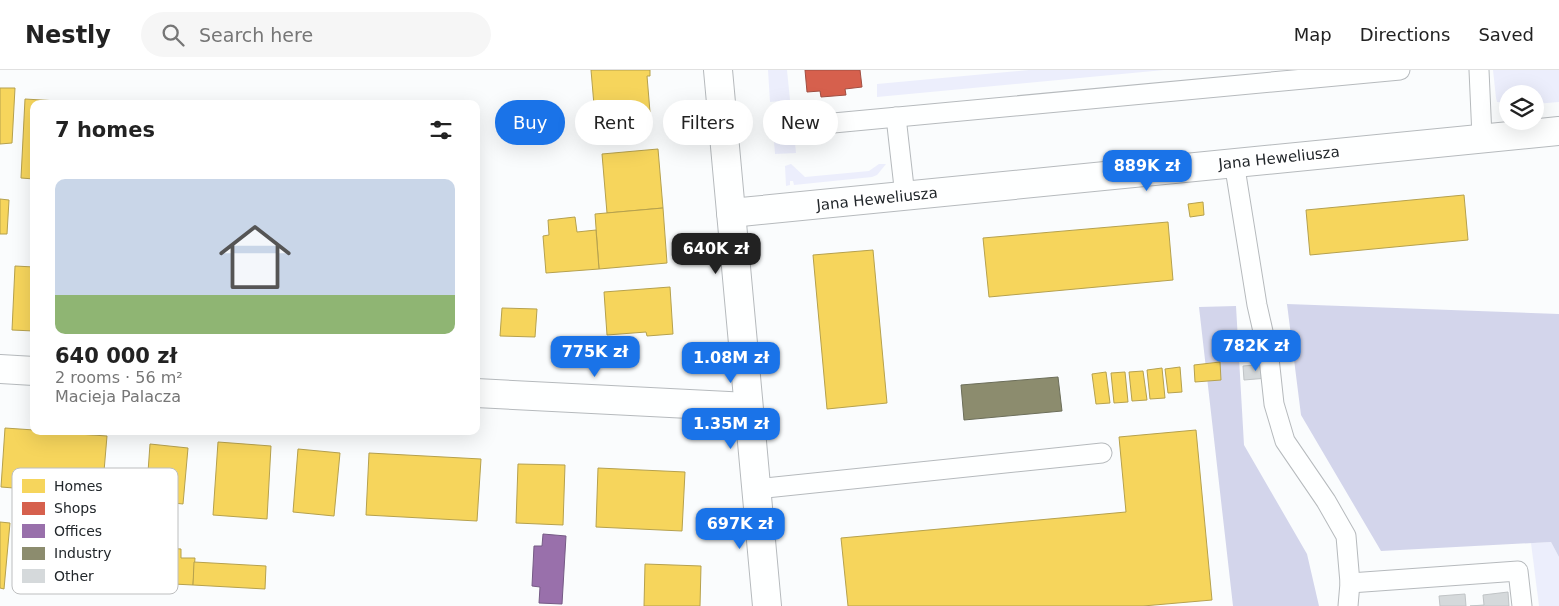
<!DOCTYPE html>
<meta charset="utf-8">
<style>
body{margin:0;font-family:"DejaVu Sans",sans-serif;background:#f6f6f6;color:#222;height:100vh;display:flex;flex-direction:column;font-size:19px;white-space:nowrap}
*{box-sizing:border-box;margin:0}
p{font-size:16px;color:#767676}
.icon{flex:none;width:28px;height:28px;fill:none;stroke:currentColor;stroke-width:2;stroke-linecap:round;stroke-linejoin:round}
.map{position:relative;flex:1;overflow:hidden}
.side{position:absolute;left:30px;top:30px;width:450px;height:335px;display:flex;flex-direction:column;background:#fff;border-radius:10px;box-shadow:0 5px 20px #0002}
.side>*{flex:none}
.top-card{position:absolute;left:495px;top:30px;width:475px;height:45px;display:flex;gap:10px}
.controls{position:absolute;left:1499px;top:15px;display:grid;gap:10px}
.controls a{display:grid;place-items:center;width:45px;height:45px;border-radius:50%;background:#fff;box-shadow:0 5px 20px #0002;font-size:25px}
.price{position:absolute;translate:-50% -42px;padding:0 11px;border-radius:10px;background:#1a73e8;color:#fff;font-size:16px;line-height:32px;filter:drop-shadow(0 1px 2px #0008)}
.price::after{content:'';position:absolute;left:50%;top:30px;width:15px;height:11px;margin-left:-8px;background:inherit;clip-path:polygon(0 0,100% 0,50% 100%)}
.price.current{background:#222;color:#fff}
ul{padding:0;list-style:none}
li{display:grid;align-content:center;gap:10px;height:265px;padding:0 25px}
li+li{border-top:1px solid #e0e0e0}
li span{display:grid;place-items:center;height:155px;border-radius:10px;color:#555}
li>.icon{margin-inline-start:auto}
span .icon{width:90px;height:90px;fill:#fffc;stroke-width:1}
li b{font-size:21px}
h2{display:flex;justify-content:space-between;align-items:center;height:60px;padding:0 25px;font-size:21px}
.tag{padding:0 18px;border-radius:22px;background:#fff;box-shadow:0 5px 20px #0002;font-size:18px;line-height:45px}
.tag.current{background:#1a73e8;color:#fff}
header{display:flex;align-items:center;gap:30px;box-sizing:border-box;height:70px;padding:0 25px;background:#fff;border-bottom:1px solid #e0e0e0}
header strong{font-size:24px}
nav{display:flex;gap:28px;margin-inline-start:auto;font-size:18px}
.search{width:350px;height:45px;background:#f6f6f6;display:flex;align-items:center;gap:12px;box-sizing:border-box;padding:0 18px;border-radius:28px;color:#767676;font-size:19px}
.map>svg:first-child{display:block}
.green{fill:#eceefc}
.forest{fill:#d3d5eb}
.homes{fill:#f6d55c;stroke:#b6a14d}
.shops{fill:#d6604d;stroke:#a04f43}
.offices{fill:#9970ab;stroke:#755a85}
.industry{fill:#8c8c6e;stroke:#6c6e5a}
.building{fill:#d5d9db;stroke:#c0c4c6}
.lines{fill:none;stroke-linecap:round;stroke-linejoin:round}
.lane-casing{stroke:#b6babd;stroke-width:21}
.street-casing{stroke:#b6babd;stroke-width:30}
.lane{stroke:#feffff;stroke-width:19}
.street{stroke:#feffff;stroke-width:28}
.labels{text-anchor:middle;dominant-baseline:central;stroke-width:5;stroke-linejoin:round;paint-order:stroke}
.street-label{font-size:15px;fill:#22272b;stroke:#fff}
.key{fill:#fff;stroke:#bdbebf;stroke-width:1}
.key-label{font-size:14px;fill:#22272b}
</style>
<header>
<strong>Nestly</strong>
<div class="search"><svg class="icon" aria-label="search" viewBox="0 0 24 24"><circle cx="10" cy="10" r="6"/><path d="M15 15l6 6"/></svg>Search here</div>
<nav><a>Map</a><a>Directions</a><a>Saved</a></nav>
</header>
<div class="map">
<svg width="1559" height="536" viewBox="0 0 1559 536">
<rect width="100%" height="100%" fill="#fafcfd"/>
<g class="green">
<path d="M768 0H787L790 30 770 32Z"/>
<path d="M1029 0H1164L877 27V14Z"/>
<path d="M1493 0H1559V32L1535 34V24H1508L1507 33 1497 32 1496 28Z"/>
<path d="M792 43 796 83 775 84 772 44Z"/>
<path d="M791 94 805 107 869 101 879 94H886L877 105 872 107 794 115 793 111H790V115L786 116 785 96Z"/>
<path d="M1551 472 1559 487V536H1539L1531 473Z"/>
</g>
<g class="forest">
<path d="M1287 234 1559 244V487L1551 472 1381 481 1301 345Z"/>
<path d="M1236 236 1244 375 1307 484 1319 536H1233L1199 237Z"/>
</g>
<g class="homes">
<path d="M591 0H650V6H647L650 42 595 47Z"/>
<path d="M0 18H15L12 73 0 74Z"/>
<path d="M25 29 91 33V34H34V109L21 108Z"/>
<path d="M658 79 663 138 607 143 602 84Z"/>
<path d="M1464 125 1468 170 1310 185 1306 140Z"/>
<path d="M0 129 9 130 7 164H0Z"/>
<path d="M1203 132 1204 145 1190 147 1188 134Z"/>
<path d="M663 138 667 193 599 199 595 144Z"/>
<path d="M575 147 577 162 596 160 599 199 546 203 543 166 549 165 548 150Z"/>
<path d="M1168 152 1173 210 989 227 983 168Z"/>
<path d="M873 180 887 333 827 339 813 185Z"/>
<path d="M15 196 34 197V261L12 260Z"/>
<path d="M670 217 673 264 647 266 646 262 607 265 604 222Z"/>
<path d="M476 220H479L478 282H476Z"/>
<path d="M502 238 537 239 535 267 500 266Z"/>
<path d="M1220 292 1221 310 1195 312 1194 295Z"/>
<path d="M1180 297 1182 322 1168 323 1165 299Z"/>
<path d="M1162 298 1165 328 1150 329 1147 300Z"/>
<path d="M1143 301 1147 330 1132 331 1129 302Z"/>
<path d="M1106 302 1110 333 1096 334 1092 304Z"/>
<path d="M1125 302 1128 332 1114 333 1111 303Z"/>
<path d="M5 358 34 360V361L107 366 102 425 1 417Z"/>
<path d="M1196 360 1212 530 1143 536H848L841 468 1126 442 1119 367Z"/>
<path d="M218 372 271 376 267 449 213 445Z"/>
<path d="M150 374 188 378 183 434 146 430Z"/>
<path d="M298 379 340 383 334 446 293 442Z"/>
<path d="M369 383 481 389 477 451 366 445Z"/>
<path d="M518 394 565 395 563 455 516 453Z"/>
<path d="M598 398 685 402 682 461 596 457Z"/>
<path d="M0 452 10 453 4 519 0 518Z"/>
<path d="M165 478 181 479V488H195L193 515 133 512 134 486 164 487Z"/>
<path d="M194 492 266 496 265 519 193 515Z"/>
<path d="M645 494 701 496 700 536H644Z"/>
</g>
<path class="shops" d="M805 0H860L862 17 845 19 846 25 821 27 820 21 807 22Z"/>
<path class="offices" d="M543 464 566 466 562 534 539 533 540 517 532 516 534 476H542Z"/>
<path class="industry" d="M1058 307 1062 341 964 350 961 315Z"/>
<g class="building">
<path d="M1267 294 1268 308 1244 310 1243 296Z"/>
<path d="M1508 522 1509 536H1470L1484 535 1483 525Z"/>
<path d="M1465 524 1466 536H1440L1439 526Z"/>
</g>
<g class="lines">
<defs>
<g id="lane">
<path d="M1479 0 1482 67"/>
<path d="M896 47 905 126"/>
<path d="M812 55 1400 0"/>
<path d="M1234 92 1257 235 1269 288 1274 334 1285 371 1326 431 1346 466 1350 513 1348 536"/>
<path d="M756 419 1102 383"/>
<path d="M1350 513 1518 501 1522 536"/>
</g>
<g id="street">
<path d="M718 0 767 536"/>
<path d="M731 143 1559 61"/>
<path d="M0 299 34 301"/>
<path d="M476 323 748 337"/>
</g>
</defs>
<use href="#lane" class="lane-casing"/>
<use href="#street" class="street-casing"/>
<use href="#lane" class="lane"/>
<use href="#street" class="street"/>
</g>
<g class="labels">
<g class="street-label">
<text transform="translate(1279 88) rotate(-6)">Jana Heweliusza</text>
<text transform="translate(877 129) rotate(-6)">Jana Heweliusza</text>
</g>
</g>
<rect x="12" y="398" width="166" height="126" rx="8" class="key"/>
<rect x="22" y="409" width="23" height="14" fill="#f6d55c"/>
<rect x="22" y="432" width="23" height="13" fill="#d6604d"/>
<rect x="22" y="454" width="23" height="14" fill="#9970ab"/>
<rect x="22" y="477" width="23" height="13" fill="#8c8c6e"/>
<rect x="22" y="499" width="23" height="14" fill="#d5d9db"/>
<g class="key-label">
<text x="54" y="421">Homes</text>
<text x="54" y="443">Shops</text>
<text x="54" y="466">Offices</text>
<text x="54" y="488">Industry</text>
<text x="54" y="511">Other</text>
</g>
</svg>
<div class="controls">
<a><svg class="icon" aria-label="layers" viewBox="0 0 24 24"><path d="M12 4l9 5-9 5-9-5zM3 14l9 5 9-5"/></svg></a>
</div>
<b class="price" style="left:1147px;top:122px">889K zł</b>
<b class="price current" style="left:716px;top:205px">640K zł</b>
<b class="price" style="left:1256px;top:302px">782K zł</b>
<b class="price" style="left:595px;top:308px">775K zł</b>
<b class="price" style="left:731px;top:314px">1.08M zł</b>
<b class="price" style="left:731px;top:380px">1.35M zł</b>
<b class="price" style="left:740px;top:480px">697K zł</b>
<div class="top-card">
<a class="tag current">Buy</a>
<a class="tag">Rent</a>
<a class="tag">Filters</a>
<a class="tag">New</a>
</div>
<section class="side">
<h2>7 homes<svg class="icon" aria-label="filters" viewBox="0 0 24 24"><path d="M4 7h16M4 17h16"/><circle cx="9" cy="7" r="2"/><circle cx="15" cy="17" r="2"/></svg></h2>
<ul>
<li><span style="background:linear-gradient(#c9d6e8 75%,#8fb573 0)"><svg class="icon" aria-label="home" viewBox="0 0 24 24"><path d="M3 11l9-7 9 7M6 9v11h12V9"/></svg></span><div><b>640 000 zł</b><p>2 rooms · 56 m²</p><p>Macieja Palacza</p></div></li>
</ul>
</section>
</div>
